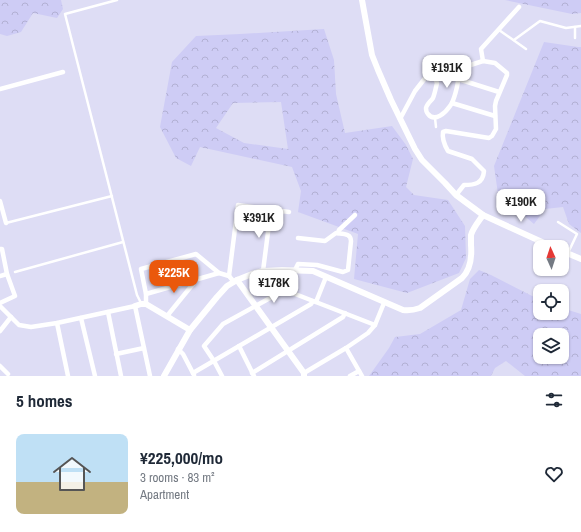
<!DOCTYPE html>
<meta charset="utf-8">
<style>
body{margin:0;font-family:"Archivo Narrow",sans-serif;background:#f2f2f3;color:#1f2937;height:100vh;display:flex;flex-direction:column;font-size:15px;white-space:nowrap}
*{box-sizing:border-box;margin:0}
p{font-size:13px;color:#747a83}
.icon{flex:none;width:22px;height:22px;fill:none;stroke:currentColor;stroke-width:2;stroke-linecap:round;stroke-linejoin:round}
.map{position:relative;height:376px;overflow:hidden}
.panel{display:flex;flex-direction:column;background:#fff;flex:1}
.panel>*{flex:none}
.needle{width:26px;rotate:357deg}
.buttons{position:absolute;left:533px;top:240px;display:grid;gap:8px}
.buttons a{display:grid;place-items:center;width:36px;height:36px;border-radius:8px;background:#fff;box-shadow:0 1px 3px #0004;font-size:20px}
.price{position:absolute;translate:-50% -34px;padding:0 9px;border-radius:8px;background:#fff;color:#222;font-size:13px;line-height:26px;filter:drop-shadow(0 1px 2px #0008)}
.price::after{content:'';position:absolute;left:50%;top:24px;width:12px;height:9px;margin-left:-6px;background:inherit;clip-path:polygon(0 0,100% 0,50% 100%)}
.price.active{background:#ea580c;color:#fff}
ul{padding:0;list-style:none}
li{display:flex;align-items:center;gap:12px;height:100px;padding:0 16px}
li span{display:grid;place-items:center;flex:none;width:112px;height:80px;border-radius:8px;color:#555}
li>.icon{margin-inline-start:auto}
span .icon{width:48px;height:48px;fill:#fffc;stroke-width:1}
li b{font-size:17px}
h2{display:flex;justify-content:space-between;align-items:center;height:48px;padding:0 16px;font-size:17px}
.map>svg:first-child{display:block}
.forest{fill:url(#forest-crowns);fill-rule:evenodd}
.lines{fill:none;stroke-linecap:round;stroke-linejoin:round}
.service{stroke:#fff;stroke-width:2.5}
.minor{stroke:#fff;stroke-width:4.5}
.tertiary{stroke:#fff;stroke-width:6}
</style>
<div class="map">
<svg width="581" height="376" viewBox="0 0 581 376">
<defs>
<pattern id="forest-crowns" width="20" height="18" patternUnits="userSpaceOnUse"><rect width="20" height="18" fill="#ceccf5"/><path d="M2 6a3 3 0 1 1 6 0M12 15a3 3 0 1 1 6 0" fill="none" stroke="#b2b0d3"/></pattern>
</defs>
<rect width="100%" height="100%" fill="#deddf5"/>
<g class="forest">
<path d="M0 0H61L63 9 57 18 33 13 21 32 7 36 0 34Z"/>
<path d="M505 0H581V13L572 14Z"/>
<path d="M324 29 334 60 336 94 345 133 392 126 406 145 413 159 406 187 414 195 448 200 465 226 466 258 459 273 407 293 354 279 358 234 298 212 301 191 292 167 200 147 191 166 176 158 160 127 172 62 196 36 240 34ZM281 102 288 149 244 143 216 128 233 103Z"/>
<path d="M544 42 578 47H581V233L569 224 563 207 545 209 534 224 498 194 494 166Z"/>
<path d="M479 270 491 275 540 300V313H562V308L581 314V376H525L506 361 495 368 491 376H369L389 348 395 337 420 334 461 310 470 279ZM540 335H562V357H540Z"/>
</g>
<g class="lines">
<g class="service">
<path d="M117 0 65 14 137 295 141 303"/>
<path d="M575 27V38"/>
<path d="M499 30 526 49"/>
<path d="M514 40 540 21 566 28 581 26"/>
<path d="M435 118 436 127"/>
<path d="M558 222 577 234 568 253"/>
<path d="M6 223 112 196"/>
<path d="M15 272 123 242"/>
</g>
<g class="minor">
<path d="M483 61 481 49 519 7"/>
<path d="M458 79 499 92"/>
<path d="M0 89 63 72"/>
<path d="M452 103 495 116"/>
<path d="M400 119 415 91 426 77 432 76 435 78 437 83C436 87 435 93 433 98 431 101 427 104 426 108 426 111 426 112 428 114 435 123 446 112 450 106 454 101 458 85 458 79 458 76 458 73 458 69L483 61 495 63 507 73V75L496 101 495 106 496 129 492 136 489 138 446 131 443 132C442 138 445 146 448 151L472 159 484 171C483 184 474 185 464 185L456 195"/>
<path d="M0 201 6 223"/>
<path d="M338 233 339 230 355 215"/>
<path d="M0 249H2L7 274 15 296 0 303"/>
<path d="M295 270 298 264 317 265 343 272 348 270 351 241C351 233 343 234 336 233L325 241 298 238"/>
<path d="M263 271 271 209"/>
<path d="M0 276 7 274"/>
<path d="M229 276 238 205 289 212"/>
<path d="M146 294 219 273"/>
<path d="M316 302 326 277"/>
<path d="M146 304V294L141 269 196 254 219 273 229 276 234 282"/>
<path d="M0 306 19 325 31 327 57 323 135 306 150 376"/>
<path d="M108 312 121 376"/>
<path d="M167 316 193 284 195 280"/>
<path d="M81 318 95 376"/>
<path d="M57 323 68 376"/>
<path d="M0 331 11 317"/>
<path d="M239 346 254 376"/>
<path d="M346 348 362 376"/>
<path d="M178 349 183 354 194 375"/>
<path d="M116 354 144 348"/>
<path d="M0 366 8 374"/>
<path d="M193 373 311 304 313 301"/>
<path d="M252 373 343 317 345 313"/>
<path d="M304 373 346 348 368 333 375 325 384 303"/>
<path d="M222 376 214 361 204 346 223 324 279 293 290 292 375 325"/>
<path d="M350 376 359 371"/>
</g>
<g class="tertiary">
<path d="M362 0 372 55 378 70 391 100 415 149 422 160 445 183 456 195 483 215 553 247"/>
<path d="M562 251 581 259"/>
<path d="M237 280 304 373V376"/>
<path d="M135 306 141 304H146L190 330"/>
<path d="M164 376 190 330 217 297 227 286 237 280 252 274 263 271 282 270 313 271 403 310C409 311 414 310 420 308L462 278C471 269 472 257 471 245 471 241 471 238 471 235 473 228 479 221 483 215"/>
</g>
</g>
</svg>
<div class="buttons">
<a><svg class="needle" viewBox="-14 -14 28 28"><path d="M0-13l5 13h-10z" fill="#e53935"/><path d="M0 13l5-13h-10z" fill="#747a83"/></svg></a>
<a><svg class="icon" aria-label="locate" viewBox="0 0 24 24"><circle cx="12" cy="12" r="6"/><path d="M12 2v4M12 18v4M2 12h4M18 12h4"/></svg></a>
<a><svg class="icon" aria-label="layers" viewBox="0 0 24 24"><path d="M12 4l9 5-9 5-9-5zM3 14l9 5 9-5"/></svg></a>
</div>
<b class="price" style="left:447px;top:89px">¥191K</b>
<b class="price" style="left:521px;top:223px">¥190K</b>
<b class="price" style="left:259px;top:239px">¥391K</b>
<b class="price active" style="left:174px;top:294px">¥225K</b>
<b class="price" style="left:274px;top:304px">¥178K</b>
</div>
<section class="panel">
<h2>5 homes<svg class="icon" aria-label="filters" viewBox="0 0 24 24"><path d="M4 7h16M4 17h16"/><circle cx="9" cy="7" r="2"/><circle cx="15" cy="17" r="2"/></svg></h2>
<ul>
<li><span style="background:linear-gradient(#bfe0f5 60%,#c2b280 0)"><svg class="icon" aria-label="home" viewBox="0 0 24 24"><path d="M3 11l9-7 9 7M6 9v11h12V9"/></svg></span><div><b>¥225,000/mo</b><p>3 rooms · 83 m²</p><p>Apartment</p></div><svg class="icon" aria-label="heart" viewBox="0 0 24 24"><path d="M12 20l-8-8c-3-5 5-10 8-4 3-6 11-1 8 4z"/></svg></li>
</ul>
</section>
